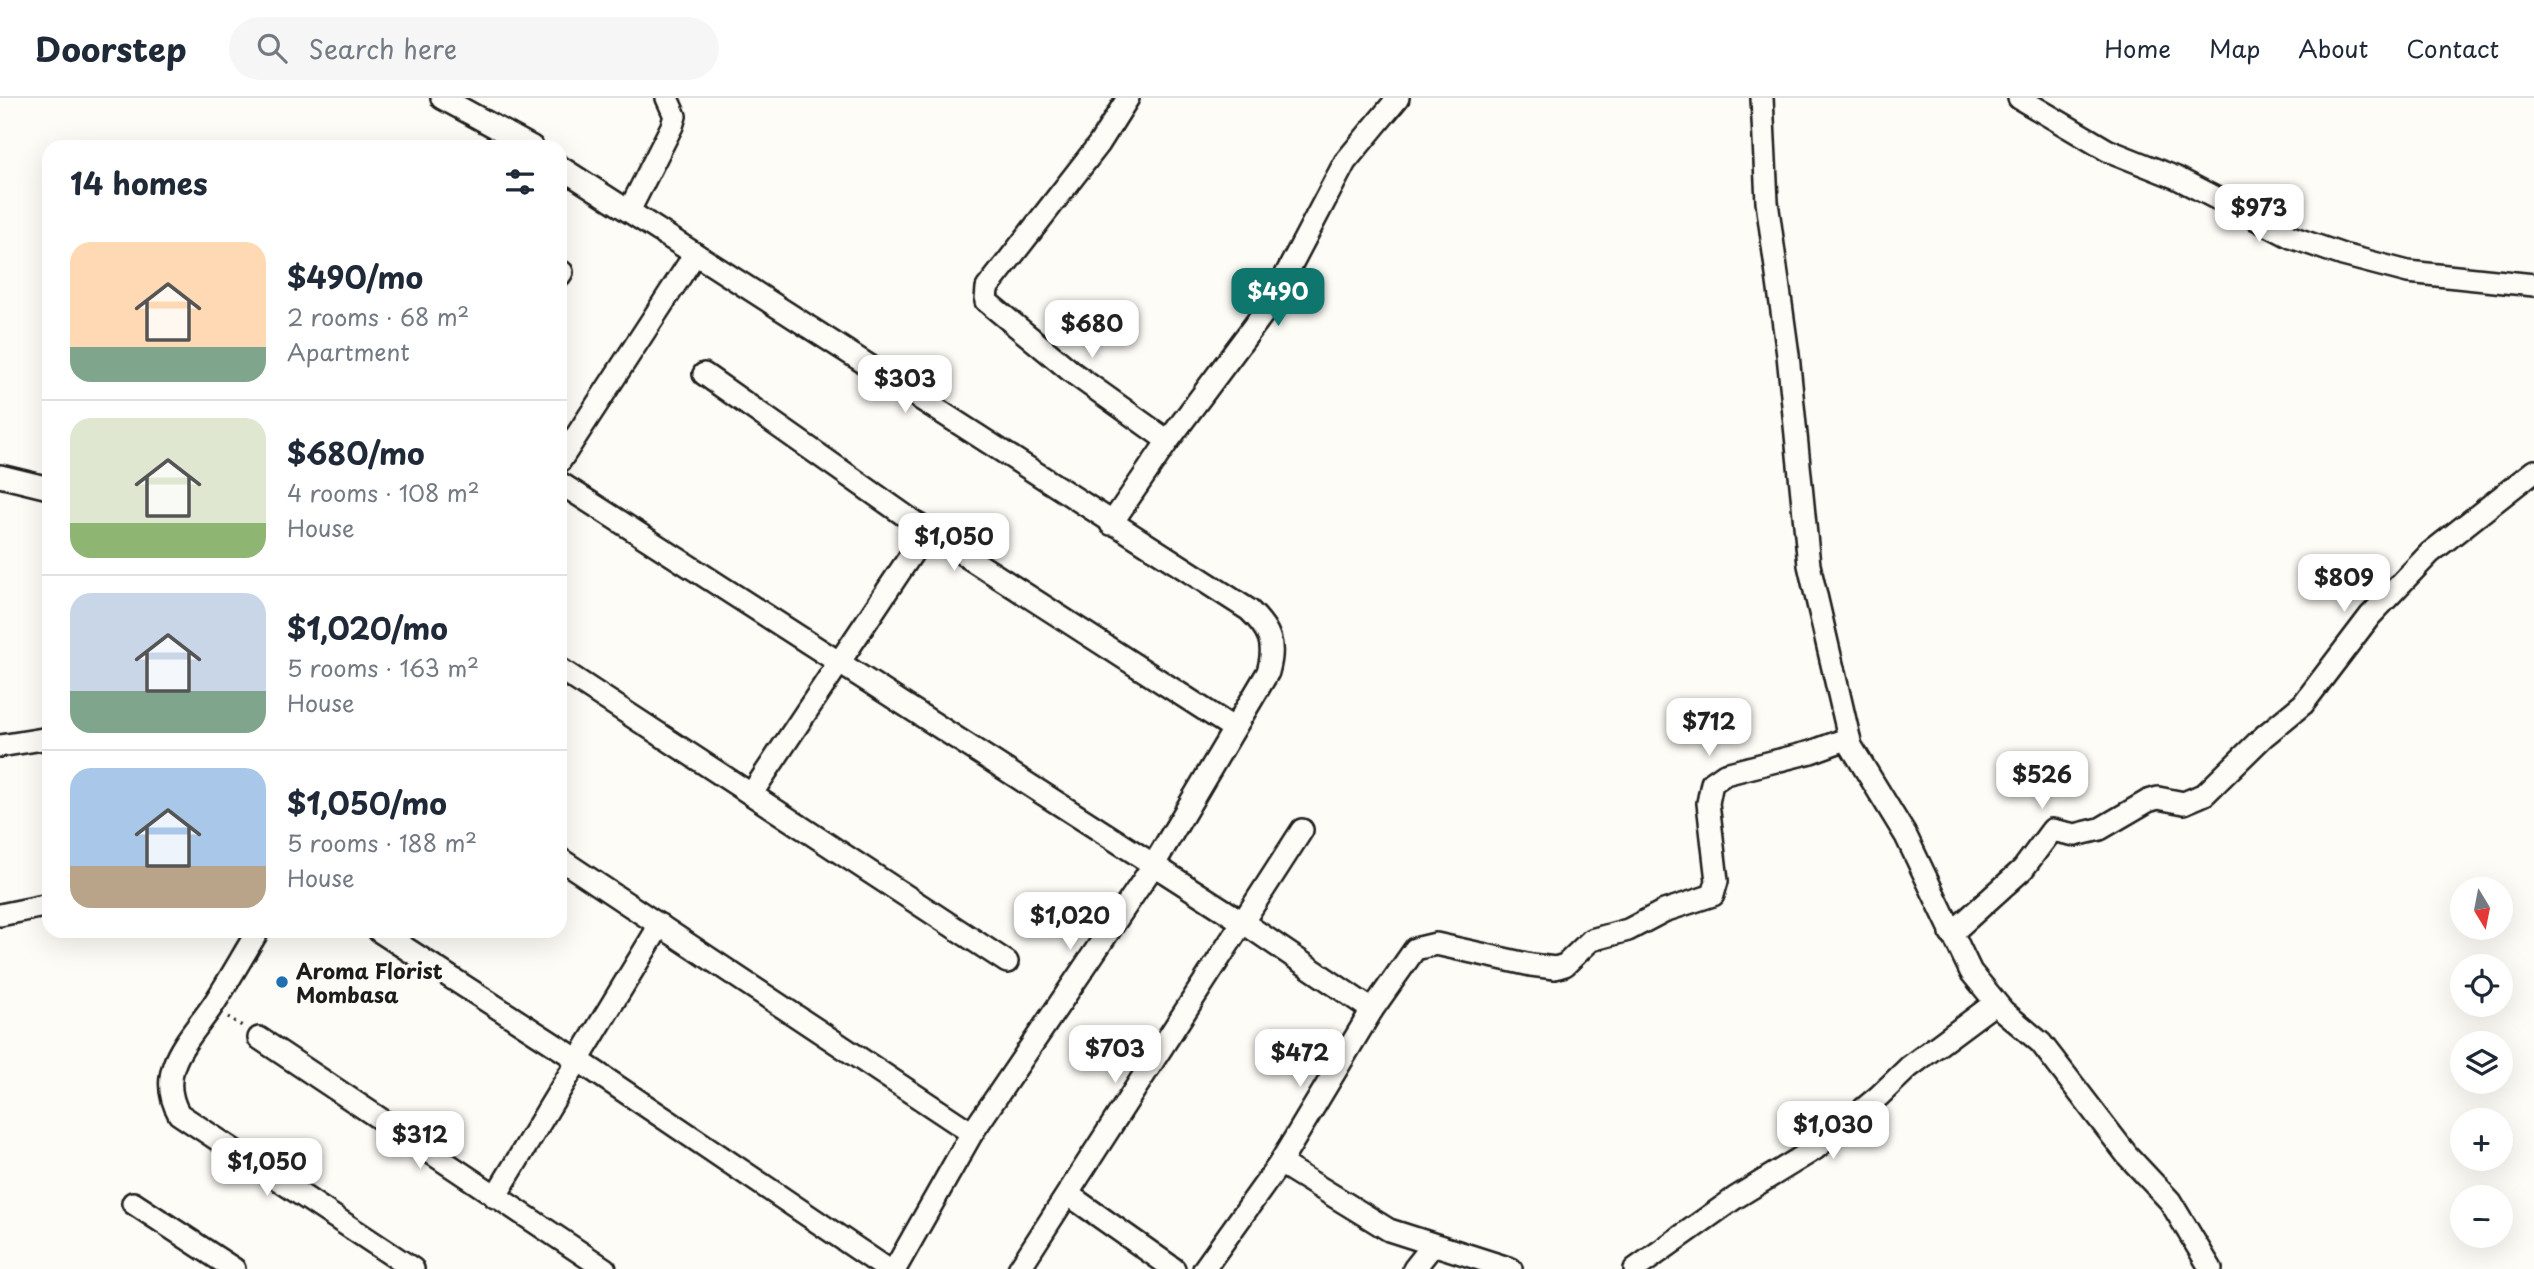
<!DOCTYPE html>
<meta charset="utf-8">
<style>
body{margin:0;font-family:"Playpen Sans",sans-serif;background:#f6f6f7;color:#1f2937;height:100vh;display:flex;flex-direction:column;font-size:26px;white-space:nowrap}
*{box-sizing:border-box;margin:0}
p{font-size:23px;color:#747a83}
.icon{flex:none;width:38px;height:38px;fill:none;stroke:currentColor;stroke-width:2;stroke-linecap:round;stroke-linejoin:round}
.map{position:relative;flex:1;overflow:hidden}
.sheet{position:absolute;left:42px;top:42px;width:525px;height:798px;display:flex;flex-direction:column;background:#fff;border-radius:21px;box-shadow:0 7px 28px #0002}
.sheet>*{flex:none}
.needle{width:46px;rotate:170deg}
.buttons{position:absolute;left:2450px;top:779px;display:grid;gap:14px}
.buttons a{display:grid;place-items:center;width:63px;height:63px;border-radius:50%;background:#fff;box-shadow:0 7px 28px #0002;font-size:35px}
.price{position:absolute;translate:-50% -60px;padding:0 16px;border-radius:14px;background:#fff;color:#222;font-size:23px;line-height:46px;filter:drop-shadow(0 2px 4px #0008)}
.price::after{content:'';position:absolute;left:50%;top:42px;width:21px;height:16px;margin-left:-10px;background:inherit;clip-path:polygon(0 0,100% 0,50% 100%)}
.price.current{background:#0f766e;color:#fff}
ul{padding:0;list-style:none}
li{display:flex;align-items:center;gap:21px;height:175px;padding:0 28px}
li+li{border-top:2px solid #e0e1e3}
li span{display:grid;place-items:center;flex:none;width:196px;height:140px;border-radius:21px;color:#555}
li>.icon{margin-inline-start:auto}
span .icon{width:84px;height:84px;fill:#fffc;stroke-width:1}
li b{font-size:30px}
h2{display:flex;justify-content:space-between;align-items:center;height:84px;padding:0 28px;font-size:30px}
header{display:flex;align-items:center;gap:42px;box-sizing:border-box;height:98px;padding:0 35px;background:#fff;border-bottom:2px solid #e0e1e3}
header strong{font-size:33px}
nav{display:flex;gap:38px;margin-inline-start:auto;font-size:24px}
.search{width:490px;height:63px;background:#f6f6f7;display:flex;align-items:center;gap:18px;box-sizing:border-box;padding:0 24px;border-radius:38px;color:#747a83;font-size:26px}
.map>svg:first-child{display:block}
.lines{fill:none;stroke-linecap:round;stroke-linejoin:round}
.street-casing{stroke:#1c1c1c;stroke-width:26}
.path{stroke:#1c1c1c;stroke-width:3.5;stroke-dasharray:2 5;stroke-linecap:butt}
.street{stroke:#fdfcf7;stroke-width:21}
.poi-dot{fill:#1f6fb2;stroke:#fdfcf7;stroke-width:2.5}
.labels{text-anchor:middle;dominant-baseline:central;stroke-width:7;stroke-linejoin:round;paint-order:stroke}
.poi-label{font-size:21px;font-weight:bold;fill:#1c1c1c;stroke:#fdfcf7;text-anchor:start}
</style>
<header>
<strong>Doorstep</strong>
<div class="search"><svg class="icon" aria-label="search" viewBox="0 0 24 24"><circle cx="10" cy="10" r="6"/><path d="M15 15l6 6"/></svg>Search here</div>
<nav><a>Home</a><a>Map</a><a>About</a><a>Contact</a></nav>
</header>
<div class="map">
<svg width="2534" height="1171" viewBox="0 0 2534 1171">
<rect width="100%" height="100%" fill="#fdfcf7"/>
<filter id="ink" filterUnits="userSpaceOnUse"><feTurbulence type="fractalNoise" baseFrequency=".0143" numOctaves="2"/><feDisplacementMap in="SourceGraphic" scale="14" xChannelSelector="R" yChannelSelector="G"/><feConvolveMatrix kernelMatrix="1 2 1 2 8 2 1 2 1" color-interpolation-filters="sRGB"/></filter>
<g filter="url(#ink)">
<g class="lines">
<defs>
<g id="street">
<path d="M442 0 532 49"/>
<path d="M1128 0 1099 46 987 190 986 203 1073 275 1168 343"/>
<path d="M1762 0 1767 104 1788 257 1809 467 1851 648 1906 738 1971 874 2003 913 2041 945 2127 1057 2170 1103 2211 1171"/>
<path d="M2019 0 2107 52 2177 80 2291 139 2343 157 2408 174 2534 187"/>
<path d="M560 69 1249 512C1270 532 1276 546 1268 574L1153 768 972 1035 895 1171"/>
<path d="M629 113 672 28 675 18 667 0"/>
<path d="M560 177 562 174"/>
<path d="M704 276 927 433 1233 630"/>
<path d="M560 363 695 156"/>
<path d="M0 378 49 390"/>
<path d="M560 385 1244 825 1372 912"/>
<path d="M1111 426 1168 343 1271 205 1345 64 1398 0"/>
<path d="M560 571 1007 864"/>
<path d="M0 648 49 640"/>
<path d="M752 695 927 433"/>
<path d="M560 761 972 1035"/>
<path d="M0 817 49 807"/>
<path d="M258 833C243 857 229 883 213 907 190 941 154 972 179 1016L413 1171"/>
<path d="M379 833 578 962 887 1171"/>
<path d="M1951 836 2023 771 2052 732 2075 737 2100 731 2148 703 2158 700 2184 705 2205 696 2263 639 2303 606 2370 518 2430 455 2534 373"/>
<path d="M259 940 605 1171"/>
<path d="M1280 1065 1389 1132 1511 1171"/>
<path d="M1069 1097 1174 1171"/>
<path d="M495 1099 660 827"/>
<path d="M133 1105 234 1171"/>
<path d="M1019 1171 1302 732"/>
<path d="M1204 1171 1280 1065 1372 912 1415 851 1436 846 1531 867 1555 870 1565 867 1591 842 1628 832 1664 813 1713 797 1717 783 1708 705 1712 685 1725 676 1811 654 1849 640"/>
<path d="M1414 1171 1433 1147"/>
<path d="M1635 1171 1735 1100 1815 1051 1879 998 1909 969 1995 905"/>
</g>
</defs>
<use href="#street" class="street-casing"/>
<path class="path" d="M228 919 242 928"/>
<use href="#street" class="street"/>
</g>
</g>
<circle class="poi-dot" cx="282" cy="884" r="7"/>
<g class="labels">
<g class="poi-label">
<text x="296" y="872">Aroma Florist<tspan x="296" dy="24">Mombasa</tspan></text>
</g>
</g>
</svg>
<div class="buttons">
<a><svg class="needle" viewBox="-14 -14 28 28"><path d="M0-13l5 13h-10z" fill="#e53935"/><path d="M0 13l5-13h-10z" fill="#747a83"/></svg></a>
<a><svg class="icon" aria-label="locate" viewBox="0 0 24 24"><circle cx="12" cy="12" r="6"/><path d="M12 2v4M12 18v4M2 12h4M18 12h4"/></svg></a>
<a><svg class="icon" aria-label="layers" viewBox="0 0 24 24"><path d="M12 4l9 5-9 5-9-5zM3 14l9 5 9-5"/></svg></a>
<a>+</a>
<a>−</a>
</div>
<b class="price" style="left:2259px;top:146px">$973</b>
<b class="price current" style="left:1278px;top:230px">$490</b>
<b class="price" style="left:1092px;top:262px">$680</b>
<b class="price" style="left:905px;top:317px">$303</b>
<b class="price" style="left:954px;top:475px">$1,050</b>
<b class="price" style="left:2344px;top:516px">$809</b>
<b class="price" style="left:1709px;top:660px">$712</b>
<b class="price" style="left:2042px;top:713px">$526</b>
<b class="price" style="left:1070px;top:854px">$1,020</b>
<b class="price" style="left:1115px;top:987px">$703</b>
<b class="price" style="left:1300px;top:991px">$472</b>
<b class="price" style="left:1833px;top:1063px">$1,030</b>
<b class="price" style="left:420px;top:1073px">$312</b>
<b class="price" style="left:267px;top:1100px">$1,050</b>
<section class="sheet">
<h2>14 homes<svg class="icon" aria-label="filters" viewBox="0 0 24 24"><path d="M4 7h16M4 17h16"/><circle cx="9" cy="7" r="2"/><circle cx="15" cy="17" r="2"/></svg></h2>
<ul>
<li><span style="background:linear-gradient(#ffd9b3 75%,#7fa58c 0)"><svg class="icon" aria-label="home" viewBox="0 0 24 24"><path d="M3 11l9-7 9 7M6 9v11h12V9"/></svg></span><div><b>$490/mo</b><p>2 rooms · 68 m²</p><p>Apartment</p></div></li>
<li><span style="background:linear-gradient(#dfe7d0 75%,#8fb573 0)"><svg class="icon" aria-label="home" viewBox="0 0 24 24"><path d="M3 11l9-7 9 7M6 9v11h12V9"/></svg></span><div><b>$680/mo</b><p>4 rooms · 108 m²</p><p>House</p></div></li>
<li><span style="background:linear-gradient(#c9d6e8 70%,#7fa58c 0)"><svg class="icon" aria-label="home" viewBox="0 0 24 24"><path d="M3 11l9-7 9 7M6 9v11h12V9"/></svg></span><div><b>$1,020/mo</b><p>5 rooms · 163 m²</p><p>House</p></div></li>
<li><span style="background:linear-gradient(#a9c7e8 70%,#b9a48a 0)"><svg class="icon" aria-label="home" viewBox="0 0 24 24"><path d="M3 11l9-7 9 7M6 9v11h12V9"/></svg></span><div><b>$1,050/mo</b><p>5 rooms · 188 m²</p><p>House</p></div></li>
</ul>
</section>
</div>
